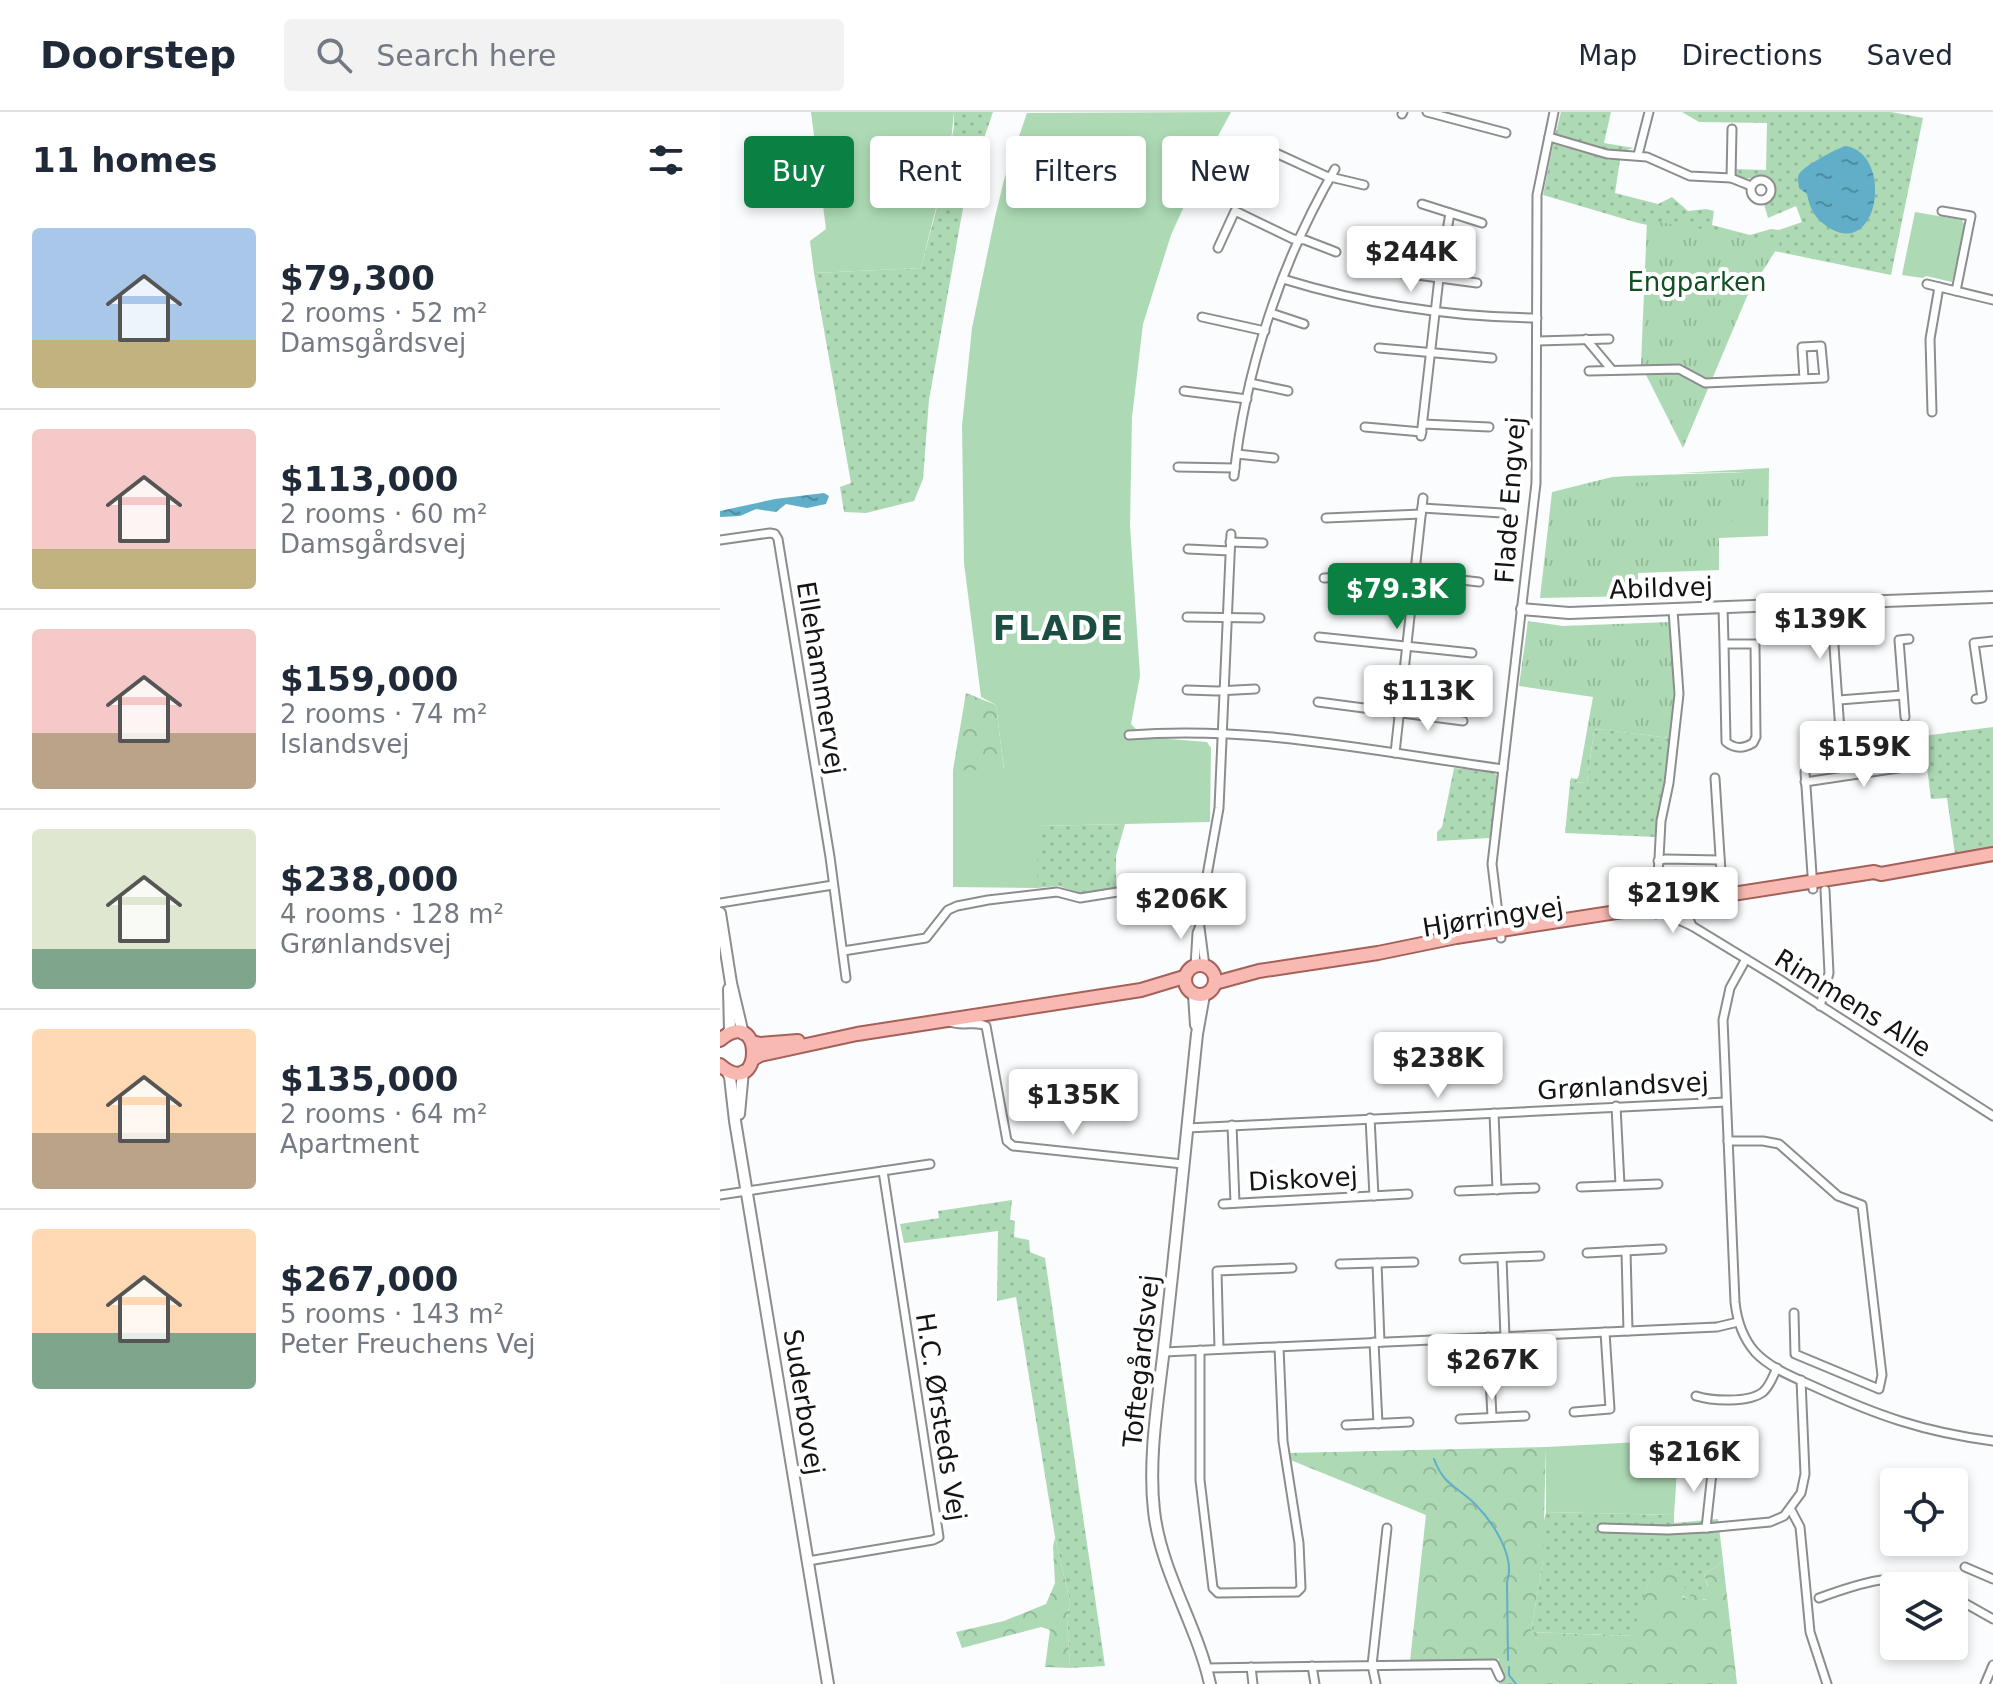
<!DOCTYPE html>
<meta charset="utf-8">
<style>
body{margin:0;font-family:"DejaVu Sans",sans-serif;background:#f2f2f3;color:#1f2937;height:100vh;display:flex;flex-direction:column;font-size:30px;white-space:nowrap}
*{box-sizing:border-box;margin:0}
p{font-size:26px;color:#747a83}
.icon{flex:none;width:44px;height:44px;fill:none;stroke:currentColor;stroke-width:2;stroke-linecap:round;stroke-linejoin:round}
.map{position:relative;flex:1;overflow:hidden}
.side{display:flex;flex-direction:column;background:#fff;width:720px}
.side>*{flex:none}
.banner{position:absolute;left:24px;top:24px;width:760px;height:72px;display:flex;gap:16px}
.controls{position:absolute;left:1160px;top:1356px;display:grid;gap:16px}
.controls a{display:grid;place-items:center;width:88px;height:88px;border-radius:8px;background:#fff;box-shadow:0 4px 12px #0003;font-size:40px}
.price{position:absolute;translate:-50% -68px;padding:0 18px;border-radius:8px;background:#fff;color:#222;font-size:26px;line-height:52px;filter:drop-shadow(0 2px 4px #0008)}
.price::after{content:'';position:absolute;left:50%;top:48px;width:24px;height:18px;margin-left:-12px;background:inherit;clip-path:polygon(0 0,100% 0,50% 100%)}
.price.selected{background:#0b8043;color:#fff}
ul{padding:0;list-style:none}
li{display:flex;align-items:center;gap:24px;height:200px;padding:0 32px}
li+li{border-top:2px solid #e0e1e3}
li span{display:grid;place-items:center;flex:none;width:224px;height:160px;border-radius:8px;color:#555}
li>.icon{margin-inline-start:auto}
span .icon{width:96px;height:96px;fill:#fffc;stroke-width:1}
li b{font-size:34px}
h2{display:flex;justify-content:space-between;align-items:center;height:96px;padding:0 32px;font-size:34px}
.chip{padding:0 28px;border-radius:8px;background:#fff;box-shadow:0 4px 12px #0003;font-size:28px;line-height:72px}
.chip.selected{background:#0b8043;color:#fff}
header{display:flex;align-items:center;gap:48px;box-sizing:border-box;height:112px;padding:0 40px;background:#fff;border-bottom:2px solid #e0e1e3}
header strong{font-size:38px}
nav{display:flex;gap:44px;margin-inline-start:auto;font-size:28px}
.search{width:560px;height:72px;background:#f2f2f3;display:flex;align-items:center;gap:20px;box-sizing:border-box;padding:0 28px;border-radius:8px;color:#747a83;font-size:30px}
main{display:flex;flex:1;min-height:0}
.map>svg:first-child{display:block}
.grass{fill:url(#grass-dots)}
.forest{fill:url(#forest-crowns)}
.park{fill:url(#park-tufts)}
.garden{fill:#addab4}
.water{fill:url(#water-ripples)}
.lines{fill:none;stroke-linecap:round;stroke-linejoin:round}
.stream{stroke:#60aec8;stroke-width:2}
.street-casing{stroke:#8c8d8f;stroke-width:11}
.secondary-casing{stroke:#8c8d8f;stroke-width:14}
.primary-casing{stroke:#a46159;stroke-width:16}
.street{stroke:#fff;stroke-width:7}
.secondary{stroke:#fff;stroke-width:10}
.primary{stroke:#f7b9b2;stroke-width:12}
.labels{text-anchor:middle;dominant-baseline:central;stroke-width:8;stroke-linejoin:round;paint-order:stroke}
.park-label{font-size:26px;fill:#134f25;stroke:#fff}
.street-label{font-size:26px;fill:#141415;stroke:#fff}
.district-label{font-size:34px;font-weight:bold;letter-spacing:2px;fill:#1b4e40;stroke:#fff}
</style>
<header>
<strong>Doorstep</strong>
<div class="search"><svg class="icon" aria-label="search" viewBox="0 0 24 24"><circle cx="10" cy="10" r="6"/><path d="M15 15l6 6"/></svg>Search here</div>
<nav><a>Map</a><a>Directions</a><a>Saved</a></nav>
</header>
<main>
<section class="side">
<h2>11 homes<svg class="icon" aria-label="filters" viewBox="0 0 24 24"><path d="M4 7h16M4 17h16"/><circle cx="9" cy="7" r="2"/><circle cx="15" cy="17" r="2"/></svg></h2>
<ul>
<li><span style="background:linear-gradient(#a9c7e8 70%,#c2b280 0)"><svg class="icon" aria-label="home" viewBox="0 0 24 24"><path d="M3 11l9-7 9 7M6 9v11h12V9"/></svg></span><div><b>$79,300</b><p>2 rooms · 52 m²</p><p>Damsgårdsvej</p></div></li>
<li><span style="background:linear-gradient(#f6c9c9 75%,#c2b280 0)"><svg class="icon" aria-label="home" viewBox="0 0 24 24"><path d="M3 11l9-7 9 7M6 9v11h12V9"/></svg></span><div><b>$113,000</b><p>2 rooms · 60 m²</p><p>Damsgårdsvej</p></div></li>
<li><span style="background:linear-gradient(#f6c9c9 65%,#b9a48a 0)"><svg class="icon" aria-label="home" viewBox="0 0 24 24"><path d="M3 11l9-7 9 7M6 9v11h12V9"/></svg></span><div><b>$159,000</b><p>2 rooms · 74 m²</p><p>Islandsvej</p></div></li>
<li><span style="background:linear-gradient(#dfe7d0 75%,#7fa58c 0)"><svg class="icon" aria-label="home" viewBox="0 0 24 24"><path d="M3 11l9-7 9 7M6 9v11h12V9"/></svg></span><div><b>$238,000</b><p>4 rooms · 128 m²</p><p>Grønlandsvej</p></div></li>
<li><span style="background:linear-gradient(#ffd9b3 65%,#b9a48a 0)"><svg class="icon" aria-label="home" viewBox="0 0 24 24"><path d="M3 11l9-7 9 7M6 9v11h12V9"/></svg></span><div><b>$135,000</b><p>2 rooms · 64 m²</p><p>Apartment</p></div></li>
<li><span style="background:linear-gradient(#ffd9b3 65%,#7fa58c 0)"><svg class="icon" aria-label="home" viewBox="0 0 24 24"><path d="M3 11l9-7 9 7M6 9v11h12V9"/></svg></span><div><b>$267,000</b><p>5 rooms · 143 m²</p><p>Peter Freuchens Vej</p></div></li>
</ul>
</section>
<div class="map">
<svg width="1273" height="1572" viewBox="0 0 1273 1572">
<defs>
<pattern id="grass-dots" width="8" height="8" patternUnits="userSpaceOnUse" patternTransform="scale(2)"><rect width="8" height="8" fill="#addab4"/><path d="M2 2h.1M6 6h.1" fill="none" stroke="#94ba9a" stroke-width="1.8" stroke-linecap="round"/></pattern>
<pattern id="forest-crowns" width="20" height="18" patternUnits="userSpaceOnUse" patternTransform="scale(2)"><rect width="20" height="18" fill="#addab4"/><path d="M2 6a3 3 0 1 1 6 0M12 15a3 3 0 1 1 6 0" fill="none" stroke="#94ba9a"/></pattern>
<pattern id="park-tufts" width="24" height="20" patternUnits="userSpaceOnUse" patternTransform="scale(2)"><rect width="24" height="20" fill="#addab4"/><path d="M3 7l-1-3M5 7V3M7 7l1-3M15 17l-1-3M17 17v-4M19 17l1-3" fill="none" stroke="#94ba9a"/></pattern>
<pattern id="water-ripples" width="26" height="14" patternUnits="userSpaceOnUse" patternTransform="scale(2)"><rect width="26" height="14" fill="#60aec8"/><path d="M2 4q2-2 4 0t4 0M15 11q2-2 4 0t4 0" fill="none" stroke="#4e8ca1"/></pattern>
</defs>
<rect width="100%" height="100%" fill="#fbfcfe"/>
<g class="grass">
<path d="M234 0H273L243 88 220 83 234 15Z"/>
<path d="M841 0H891L884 31 914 36 896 41 835 24Z"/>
<path d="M962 0H1171L1203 6 1171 163 918 111 823 83 833 32 890 48H900L895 81 938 92 952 85 968 99 986 97 994 99 992 113 1030 123 1051 117 1059 118 1082 110 1076 94 1048 106 1044 92C1054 86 1057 78 1050 68L1040 64C1030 66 1020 70 1012 59V57L1046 58 1047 11 979 10Z"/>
<path d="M218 91 243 96 209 288 203 367 194 389 146 401 124 400 120 375 131 371 94 161 201 156Z"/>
<path d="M1273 615V735L1235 742 1227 686 1211 687 1203 624Z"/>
<path d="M878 617 950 626 946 671 936 725 845 721 850 671 867 670 874 619Z"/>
<path d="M734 656 773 660 777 664 770 726 717 729V720L722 715Z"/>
<path d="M405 712 396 744V777L358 781 339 774 317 776V714Z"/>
<path d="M292 1088 290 1108 295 1109 294 1125 309 1128 310 1140 325 1146 385 1554 350 1556 347 1506 350 1490 335 1425 296 1185 277 1189 278 1119 184 1131 180 1112 219 1106 218 1099Z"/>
<path d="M826 1400 954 1403V1411L998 1407 1003 1449 984 1463 988 1475 987 1487C965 1491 948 1476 930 1465L913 1524 811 1520 823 1448 822 1417Z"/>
</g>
<g class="forest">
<path d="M246 581 276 593 284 659 233 658Z"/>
<path d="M826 1335 823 1448 811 1520 912 1524 930 1465 951 1453 955 1459 956 1467H961L966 1478 962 1485 968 1486 978 1481 983 1488 987 1487 984 1480 988 1474 984 1463 1003 1449 1017 1572H779V1547L690 1549 706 1403 568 1347V1341Z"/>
<path d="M335 1425 350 1490 347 1506 350 1556 325 1555 330 1518 321 1515 242 1536 236 1520 284 1509 326 1492 335 1471 333 1435Z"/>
</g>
<g class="park">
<path d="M927 108 1061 130 1028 182 963 336 921 253Z"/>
<path d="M1049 356 1048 424 999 426V458L918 461V484L820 486 832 380 892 365 907 364V370L1030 360 960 361Z"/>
<path d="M808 509 843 514 950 510 954 589 950 626 877 617 874 619 867 670 850 671 851 666 857 667 859 663 873 585 799 574Z"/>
</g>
<g class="garden">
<path d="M91 0H234L230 40 201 156 94 161 90 129 106 117Z"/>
<path d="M511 0 485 48 451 123 423 212 412 305 410 414 420 564 411 612 424 625 487 630 491 636 490 710 318 714 317 776 233 775V658H284L276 593 261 585 244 451 242 314 252 216 275 105 284 68 307 1Z"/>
<path d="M1195 100 1242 108 1245 114 1232 170 1206 164 1203 166 1182 163Z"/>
<path d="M1031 360V367L907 371V364Z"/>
<path d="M1040 377 1042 422 1012 423 1011 378Z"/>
<path d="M959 1328 954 1403 826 1400V1335Z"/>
</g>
<g class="water">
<path d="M1126 34C1173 42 1160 144 1111 117 1096 108 1090 98 1087 82L1079 76C1079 72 1077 66 1079 62 1084 54 1117 36 1126 34Z"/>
<path d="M104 381 109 384 106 392 87 396 66 392 56 400 36 397 20 404 0 405V399L55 387Z"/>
</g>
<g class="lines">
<g class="stream">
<path d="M714 1347C724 1374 737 1374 755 1392 773 1410 796 1445 787 1470L788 1548"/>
<path d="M789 1555V1563L796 1572"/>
</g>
<defs>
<g id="street">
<path d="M707 0 786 21"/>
<path d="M682 2 683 0"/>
<path d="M829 25 887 42 927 45 970 64 1011 66 1031 74"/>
<path d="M547 37 606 64 644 73"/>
<path d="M918 43 929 0"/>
<path d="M1011 66 1012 17"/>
<circle cx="1041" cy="78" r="10"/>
<path d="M702 92 762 111"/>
<path d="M1222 99 1251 104 1236 179"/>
<path d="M498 136 515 99 573 127 585 128 616 140"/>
<path d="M682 161 757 171"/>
<path d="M563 167C647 193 729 205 817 206"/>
<path d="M1207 172 1273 188"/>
<path d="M551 201 584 212"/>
<path d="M482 205 545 219"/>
<path d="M866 227 892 258"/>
<path d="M817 229 889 227"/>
<path d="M659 236 772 246"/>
<path d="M869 259 959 257 985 271 1104 266 1101 234 1082 235 1084 267"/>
<path d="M530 271 568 279"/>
<path d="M464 279 527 287"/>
<path d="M1212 300 1210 227 1219 175"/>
<path d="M703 312 769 315"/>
<path d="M645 315 702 320"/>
<path d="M701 324 719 166 730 101"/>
<path d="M517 342 554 346"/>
<path d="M458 355 515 356"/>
<path d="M514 364C525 258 561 150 615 57"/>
<path d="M702 396 782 401"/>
<path d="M606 406 701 402"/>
<path d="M0 428 50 421 55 422 58 427 110 745 126 866"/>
<path d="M510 430 543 431"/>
<path d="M468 437 510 439"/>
<path d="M604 466 688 462 759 470"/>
<path d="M1003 496 1004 532H1035L1036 625 1033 631C1023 637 1015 637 1006 630L1004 532"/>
<path d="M467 505 540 506"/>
<path d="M599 525 752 541"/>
<path d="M467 578 497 579 535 577"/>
<path d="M1256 587 1262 586 1254 531 1273 529"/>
<path d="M1119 588 1183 583"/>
<path d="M598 590 743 609"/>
<path d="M1185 605 1179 528 1189 527"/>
<path d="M1111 620 1120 619 1111 492"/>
<path d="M409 623C536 613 658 640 783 657"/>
<path d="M675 641 703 386"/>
<path d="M1085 660 1093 777"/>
<path d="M995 666 1003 791"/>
<path d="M1085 670 1198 653"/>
<path d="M938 749 945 747 1000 748"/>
<path d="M970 789 969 807 972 814"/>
<path d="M0 791 113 773"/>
<path d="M947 793 952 805 972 814 1059 867 1273 1004"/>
<path d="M936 802 941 709 949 671 959 582 953 498"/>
<path d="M781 826 772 752 816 371 817 83 834 0"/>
<path d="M123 839 206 826 228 798 237 794 268 788 337 780 360 786 448 772 484 778"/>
<path d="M1026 847 1010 876 1003 908 1015 1190C1017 1209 1022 1225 1035 1240 1050 1256 1073 1265 1093 1274 1156 1303 1203 1320 1273 1329"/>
<path d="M475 854 477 821 479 816"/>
<path d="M485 854 479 808 499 696 511 422"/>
<path d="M1100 894 1109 861 1105 778"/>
<path d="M227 909C243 916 255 908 266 914L287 1029 293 1034 463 1052"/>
<path d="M896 994 900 1073"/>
<path d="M774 1001 777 1078"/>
<path d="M650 1006 654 1084"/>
<path d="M512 1013 515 1091"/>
<path d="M467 1016 1006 990"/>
<path d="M1008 1029H1043L1059 1032 1118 1084 1142 1093 1162 1263 1159 1277 1075 1242 1074 1201"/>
<path d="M861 1075 938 1072"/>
<path d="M739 1079 815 1076"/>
<path d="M0 1083 210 1052"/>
<path d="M503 1092 688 1082"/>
<path d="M906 1139 908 1219"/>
<path d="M867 1141 942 1137"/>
<path d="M782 1146 785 1225"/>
<path d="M744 1147 820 1144"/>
<path d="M657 1151 660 1230"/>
<path d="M620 1152 694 1150"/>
<path d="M768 1225 772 1305"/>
<path d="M654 1230 658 1312"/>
<path d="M499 1237 497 1159 572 1156"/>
<path d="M480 1238V1368L493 1476 498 1481 577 1480 581 1476 579 1431 563 1329 559 1235"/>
<path d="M444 1240 997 1215 1018 1210"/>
<path d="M976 1284C992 1289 1029 1291 1043 1280 1050 1274 1053 1264 1057 1256"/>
<path d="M854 1300 890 1297 885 1220"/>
<path d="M740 1307 805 1304"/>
<path d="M626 1313 689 1310"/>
<path d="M1071 1398 1080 1415 1090 1520 1107 1572"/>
<path d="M882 1416 948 1418 986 1416 1050 1410 1064 1404 1081 1381 1085 1362 1081 1268"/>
<path d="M986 1416 993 1352"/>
<path d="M88 1449 213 1428 219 1425 163 1059"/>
<path d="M1245 1455 1273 1467"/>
<path d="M1234 1485 1273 1507"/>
<path d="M1099 1486C1137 1472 1180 1457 1219 1474"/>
<path d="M592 1554 595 1572"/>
<path d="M531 1555 533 1572"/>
<path d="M486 1556 774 1552 780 1565"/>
<path d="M656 1572 652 1553 667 1416"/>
<path d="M1265 1572 1273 1553"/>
</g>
<g id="secondary">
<path d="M802 497 849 501 1273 485"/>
<path d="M0 801 11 871 23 922"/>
<path d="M474 883 476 913"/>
<path d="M484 883 477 922C466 1027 456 1132 444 1236 438 1289 428 1346 434 1399 441 1460 477 1513 490 1572"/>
<path d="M7 922 10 918 9 877"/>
<path d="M7 959 10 965 15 1009 108 1572"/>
<path d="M19 1002 23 959"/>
</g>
<g id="primary">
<circle cx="480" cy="868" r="15"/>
<path d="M495 871 539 859 658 841 736 825 1154 760 1161 762 1273 742"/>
<path d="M0 928C44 890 44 991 0 953"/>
<path d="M32 930 40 932 78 929"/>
<path d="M35 946 40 943 137 922 421 878 464 865"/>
</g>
</defs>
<use href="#street" class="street-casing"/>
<use href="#secondary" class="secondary-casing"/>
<use href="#primary" class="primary-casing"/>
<use href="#street" class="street"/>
<use href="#secondary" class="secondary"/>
<use href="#primary" class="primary"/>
</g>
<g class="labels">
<g class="park-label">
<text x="977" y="170">Engparken</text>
</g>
<g class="street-label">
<text transform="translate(790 388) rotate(-86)">Flade Engvej</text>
<text transform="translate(941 476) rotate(-2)">Abildvej</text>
<text transform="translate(101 566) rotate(81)">Ellehammervej</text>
<text transform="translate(773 805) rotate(-9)">Hjørringvej</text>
<text transform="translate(1133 891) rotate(32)">Rimmens Alle</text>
<text transform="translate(903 974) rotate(-3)">Grønlandsvej</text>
<text transform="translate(583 1067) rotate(-3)">Diskovej</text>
<text transform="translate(421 1249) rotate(-84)">Toftegårdsvej</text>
<text transform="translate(84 1290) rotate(81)">Suderbovej</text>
<text transform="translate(221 1305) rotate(81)">H.C. Ørsteds Vej</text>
</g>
<g class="district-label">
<text x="339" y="516">FLADE</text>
</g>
</g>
</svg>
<div class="controls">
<a><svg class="icon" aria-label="locate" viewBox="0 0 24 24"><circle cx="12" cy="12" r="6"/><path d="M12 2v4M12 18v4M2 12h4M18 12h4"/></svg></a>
<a><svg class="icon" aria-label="layers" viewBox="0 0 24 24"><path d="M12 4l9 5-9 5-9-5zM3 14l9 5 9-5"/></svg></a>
</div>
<b class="price" style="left:691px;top:182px">$244K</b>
<b class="price selected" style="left:677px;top:519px">$79.3K</b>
<b class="price" style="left:1100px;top:549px">$139K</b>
<b class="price" style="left:708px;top:621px">$113K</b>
<b class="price" style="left:1144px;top:677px">$159K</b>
<b class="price" style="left:953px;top:823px">$219K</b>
<b class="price" style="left:461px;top:829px">$206K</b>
<b class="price" style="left:718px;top:988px">$238K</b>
<b class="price" style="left:353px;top:1025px">$135K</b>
<b class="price" style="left:772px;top:1290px">$267K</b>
<b class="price" style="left:974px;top:1382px">$216K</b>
<div class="banner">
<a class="chip selected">Buy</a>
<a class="chip">Rent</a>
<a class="chip">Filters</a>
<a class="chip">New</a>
</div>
</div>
</main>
